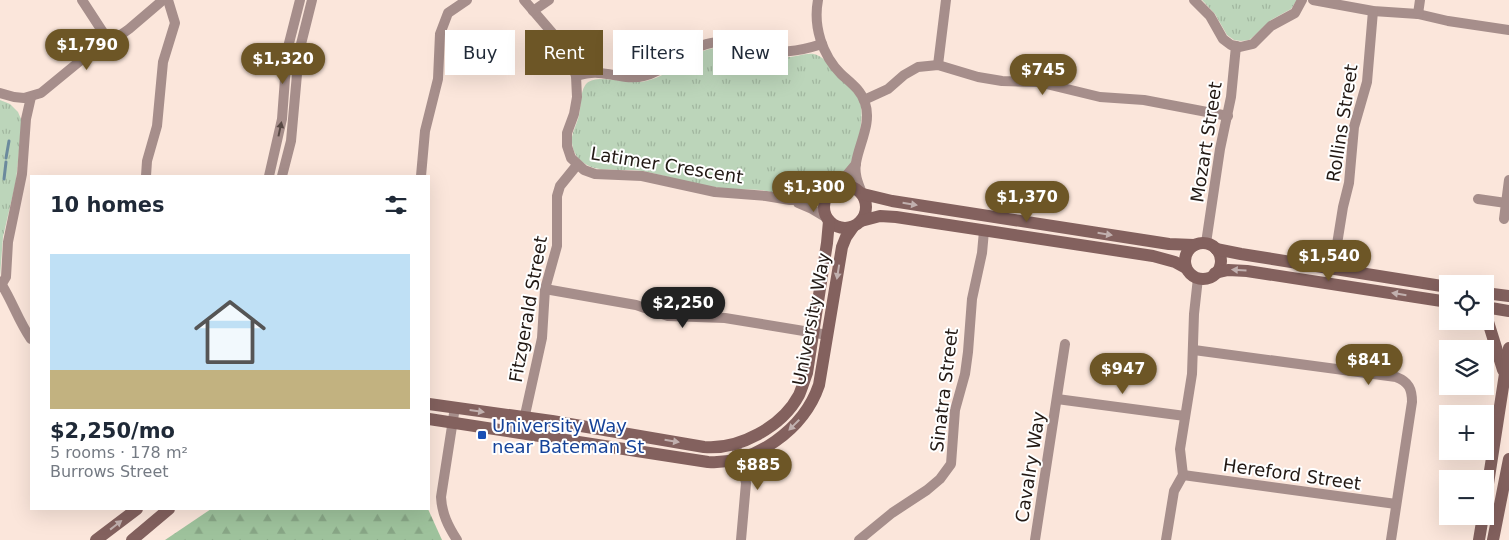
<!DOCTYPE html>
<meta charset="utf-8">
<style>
body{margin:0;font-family:"DejaVu Sans",sans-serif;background:#f6f6f7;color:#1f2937;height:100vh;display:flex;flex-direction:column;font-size:19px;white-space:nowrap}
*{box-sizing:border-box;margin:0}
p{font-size:16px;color:#747a83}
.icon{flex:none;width:28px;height:28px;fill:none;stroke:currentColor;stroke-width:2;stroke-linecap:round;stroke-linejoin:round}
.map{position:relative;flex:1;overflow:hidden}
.panel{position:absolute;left:30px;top:175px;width:400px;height:335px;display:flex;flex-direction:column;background:#fff;border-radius:0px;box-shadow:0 5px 20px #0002}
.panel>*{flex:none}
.top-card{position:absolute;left:445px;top:30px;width:475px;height:45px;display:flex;gap:10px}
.fabs{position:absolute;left:1439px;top:275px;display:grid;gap:10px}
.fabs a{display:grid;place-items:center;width:55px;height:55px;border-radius:0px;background:#fff;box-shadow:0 5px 20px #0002;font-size:25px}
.price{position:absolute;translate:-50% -42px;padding:0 11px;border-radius:18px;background:#6d5626;color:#fff;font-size:16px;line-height:32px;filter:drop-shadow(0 1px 2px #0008)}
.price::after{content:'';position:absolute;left:50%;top:30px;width:15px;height:11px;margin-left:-8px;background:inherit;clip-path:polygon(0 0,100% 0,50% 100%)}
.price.selected{background:#222;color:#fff}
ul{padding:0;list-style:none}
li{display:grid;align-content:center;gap:10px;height:265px;padding:0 20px}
li span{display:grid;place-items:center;height:155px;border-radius:0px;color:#555}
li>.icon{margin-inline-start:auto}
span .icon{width:90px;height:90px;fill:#fffc;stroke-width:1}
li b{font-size:21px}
h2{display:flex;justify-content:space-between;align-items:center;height:60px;padding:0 20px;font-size:21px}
.chip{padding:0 18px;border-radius:0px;background:#fff;box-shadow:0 5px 20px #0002;font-size:18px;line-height:45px}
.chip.selected{background:#6d5626;color:#fff}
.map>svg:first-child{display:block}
.forest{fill:url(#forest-firs)}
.park{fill:url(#park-tufts)}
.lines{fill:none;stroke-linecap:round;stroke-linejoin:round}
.stream{stroke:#6c8a9d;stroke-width:3}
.street{stroke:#a68e8b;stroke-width:10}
.secondary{stroke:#83615e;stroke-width:12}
.oneway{fill:#574844}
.oneway2{fill:#c1b0ae}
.transit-dot{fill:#1a4fb4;stroke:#fff;stroke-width:2}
.labels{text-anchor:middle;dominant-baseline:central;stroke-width:4;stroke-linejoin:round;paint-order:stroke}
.street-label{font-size:18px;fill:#221914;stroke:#fff}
.transit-label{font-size:18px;fill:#164399;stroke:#fff;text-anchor:start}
</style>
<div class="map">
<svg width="1509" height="540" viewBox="0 0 1509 540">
<defs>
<pattern id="forest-firs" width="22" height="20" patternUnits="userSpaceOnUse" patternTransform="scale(1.25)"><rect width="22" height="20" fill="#9ec29c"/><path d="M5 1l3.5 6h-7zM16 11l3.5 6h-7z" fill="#88a686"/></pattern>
<pattern id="park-tufts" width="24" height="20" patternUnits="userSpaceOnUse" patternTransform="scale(1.25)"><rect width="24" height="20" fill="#bcd5ba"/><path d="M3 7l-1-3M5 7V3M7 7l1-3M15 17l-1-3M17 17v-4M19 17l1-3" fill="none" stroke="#a1b69f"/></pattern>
</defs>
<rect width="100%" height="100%" fill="#fbe6db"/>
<path class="forest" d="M211 509H428L442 540H165Z"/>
<g class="park">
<path d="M1202 0H1297L1291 9 1271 20 1254 36 1249 40 1241 41 1234 40 1227 35 1215 14Z"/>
<path d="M720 47C743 49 765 56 788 57 797 57 809 51 817 55 825 58 830 67 836 73 844 82 855 91 860 102 865 116 857 155 848 168 843 176 836 179 828 184 825 187 823 191 821 192 805 202 778 193 761 190 748 189 733 190 720 188 694 185 668 176 642 171 626 168 601 173 587 165 576 159 571 149 572 137 573 131 576 125 578 119 582 108 579 91 587 83 598 73 630 85 646 81 676 74 687 51 720 47Z"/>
<path d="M0 100 10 104 18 112 21 119V131L16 181 3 237 0 277Z"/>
</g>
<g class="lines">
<g class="stream">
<path d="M6 158 9 141"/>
<path d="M4 179 6 162"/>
</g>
<g class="street">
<path d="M82 0 110 43"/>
<path d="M524 0 567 50 576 76 577 97 574 114 567 133V146L571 158 584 170 595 174 642 176 715 192 766 196 790 200H813L831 191"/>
<path d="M818 0C813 26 822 55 841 74 851 83 861 90 865 103 872 123 859 144 856 163 854 174 858 183 862 193"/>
<path d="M1194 0 1210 16 1223 39 1231 45 1240 47 1253 44 1271 26 1295 13 1302 0"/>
<path d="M1313 0 1373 11 1418 14 1448 21 1509 30"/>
<path d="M533 11 549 0"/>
<path d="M1418 14 1420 0"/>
<path d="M938 65 946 0"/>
<path d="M576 76C583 74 591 72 599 73 614 74 629 80 644 76 671 69 688 45 717 42 730 41 742 46 754 48 780 54 797 52 822 44"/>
<path d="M0 93 14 97 24 98 41 93 80 61 98 51 129 29 163 0"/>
<path d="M864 100 888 89 904 75 918 67 938 65 978 77 1002 81 1038 82 1100 97 1144 100 1228 116"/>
<path d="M146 176 147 161 157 126 163 62 175 23 168 0"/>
<path d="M269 176 282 119 287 51 300 0"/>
<path d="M282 176 291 141 299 52 312 0"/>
<path d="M421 176 425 131 438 79 440 34 448 13 467 0"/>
<path d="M836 188 856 164"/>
<path d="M1478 199 1506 203"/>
<path d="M798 203 812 209 827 218"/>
<path d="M1504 219 1509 180"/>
<path d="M1206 243 1220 149 1231 97 1236 46"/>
<path d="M1333 269 1343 207 1349 183 1354 127 1367 82 1373 11"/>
<path d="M2 285C13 303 19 322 31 339"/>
<path d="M0 287 6 277 8 242 22 174 26 119 31 97"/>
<path d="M545 289 636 305 668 316 725 318 828 335"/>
<path d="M1194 350 1396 377C1409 382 1412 389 1412 402L1391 540"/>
<path d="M1057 399 1185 416"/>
<path d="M455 407 441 497C442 514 448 526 457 540"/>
<path d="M521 433 542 338 545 289 557 246V196L560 186 577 165"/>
<path d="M735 444 743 469 746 483 741 540"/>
<path d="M1183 475 1396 504"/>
<path d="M859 540 892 513 927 490 940 479 951 464 955 410 965 374 968 352 972 299 982 253 984 231"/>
<path d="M1035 540 1065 344"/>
<path d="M1166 540 1174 491 1183 475 1180 449 1192 374 1194 314 1198 278"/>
</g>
<g class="secondary">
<circle cx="845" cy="207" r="21"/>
<path d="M863 194 892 201 1169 244 1194 245"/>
<path d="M861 221 880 216 896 217 1153 256 1175 262 1186 268"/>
<circle cx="1203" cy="261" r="18"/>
<path d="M1216 249 1241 254 1448 287"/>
<path d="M1215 273 1228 270 1247 271 1448 302"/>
<path d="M1485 293 1509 296"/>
<path d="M1485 307 1509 311"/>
<path d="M1485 312 1503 370"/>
<path d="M429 404 552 421 704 447C739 450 782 427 799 395 802 388 804 381 807 373L827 243 829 221"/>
<path d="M429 419 708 462C755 465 804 429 819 385L842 247 846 237 853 227"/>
<path d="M1485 503 1509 348"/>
<path d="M96 540 137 509"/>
<path d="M132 540 169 509"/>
<path d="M1479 540 1483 516"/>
<path d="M1493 540 1509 459"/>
</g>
</g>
<defs><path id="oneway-solid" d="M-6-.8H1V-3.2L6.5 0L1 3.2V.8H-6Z" transform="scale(1.25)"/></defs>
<use class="oneway" href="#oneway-solid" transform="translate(280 129) rotate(-78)"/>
<g class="oneway2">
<use href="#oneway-solid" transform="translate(910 204) rotate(9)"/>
<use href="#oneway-solid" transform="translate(1105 234) rotate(9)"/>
<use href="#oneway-solid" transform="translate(1239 270) rotate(-177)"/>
<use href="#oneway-solid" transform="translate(838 272) rotate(99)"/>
<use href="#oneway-solid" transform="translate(1399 294) rotate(-171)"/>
<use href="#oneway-solid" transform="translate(477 411) rotate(8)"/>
<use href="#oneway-solid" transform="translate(794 425) rotate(135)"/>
<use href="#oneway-solid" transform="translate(672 441) rotate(9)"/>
<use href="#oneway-solid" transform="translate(116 525) rotate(-38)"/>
</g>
<rect class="transit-dot" x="477" y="430" width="10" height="10" rx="2.5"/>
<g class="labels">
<g class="street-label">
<text transform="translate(1342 123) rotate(-81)">Rollins Street</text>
<text transform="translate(1206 142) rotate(-81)">Mozart Street</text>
<text transform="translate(667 165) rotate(9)">Latimer Crescent</text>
<text transform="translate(528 309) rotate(-80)">Fitzgerald Street</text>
<text transform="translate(811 319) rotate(-79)">University Way</text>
<text transform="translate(944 390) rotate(-83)">Sinatra Street</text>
<text transform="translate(1030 467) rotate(-81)">Cavalry Way</text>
<text transform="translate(1292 474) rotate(8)">Hereford Street</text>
</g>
<g class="transit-label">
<text x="492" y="425">University Way<tspan x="492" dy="21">near Bateman St</tspan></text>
</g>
</g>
</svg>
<div class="fabs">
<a><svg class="icon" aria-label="locate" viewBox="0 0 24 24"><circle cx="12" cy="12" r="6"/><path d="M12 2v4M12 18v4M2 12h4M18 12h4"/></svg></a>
<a><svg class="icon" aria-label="layers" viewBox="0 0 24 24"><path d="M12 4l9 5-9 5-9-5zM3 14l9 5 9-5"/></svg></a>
<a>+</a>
<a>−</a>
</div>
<b class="price" style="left:87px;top:71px">$1,790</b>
<b class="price" style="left:283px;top:85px">$1,320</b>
<b class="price" style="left:1043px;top:96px">$745</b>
<b class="price" style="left:814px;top:213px">$1,300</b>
<b class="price" style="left:1027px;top:223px">$1,370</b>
<b class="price" style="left:1329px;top:282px">$1,540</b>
<b class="price selected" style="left:683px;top:329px">$2,250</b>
<b class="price" style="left:1369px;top:386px">$841</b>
<b class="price" style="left:1123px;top:395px">$947</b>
<b class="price" style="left:758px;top:491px">$885</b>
<div class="top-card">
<a class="chip">Buy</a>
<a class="chip selected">Rent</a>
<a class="chip">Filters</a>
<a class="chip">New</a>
</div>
<section class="panel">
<h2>10 homes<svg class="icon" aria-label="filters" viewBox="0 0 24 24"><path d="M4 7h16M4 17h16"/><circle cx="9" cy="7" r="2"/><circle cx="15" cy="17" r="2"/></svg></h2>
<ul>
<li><span style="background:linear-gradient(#bfe0f5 75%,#c2b280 0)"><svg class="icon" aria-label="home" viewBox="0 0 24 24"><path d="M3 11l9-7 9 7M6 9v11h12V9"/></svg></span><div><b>$2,250/mo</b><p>5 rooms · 178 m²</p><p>Burrows Street</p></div></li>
</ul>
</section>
</div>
